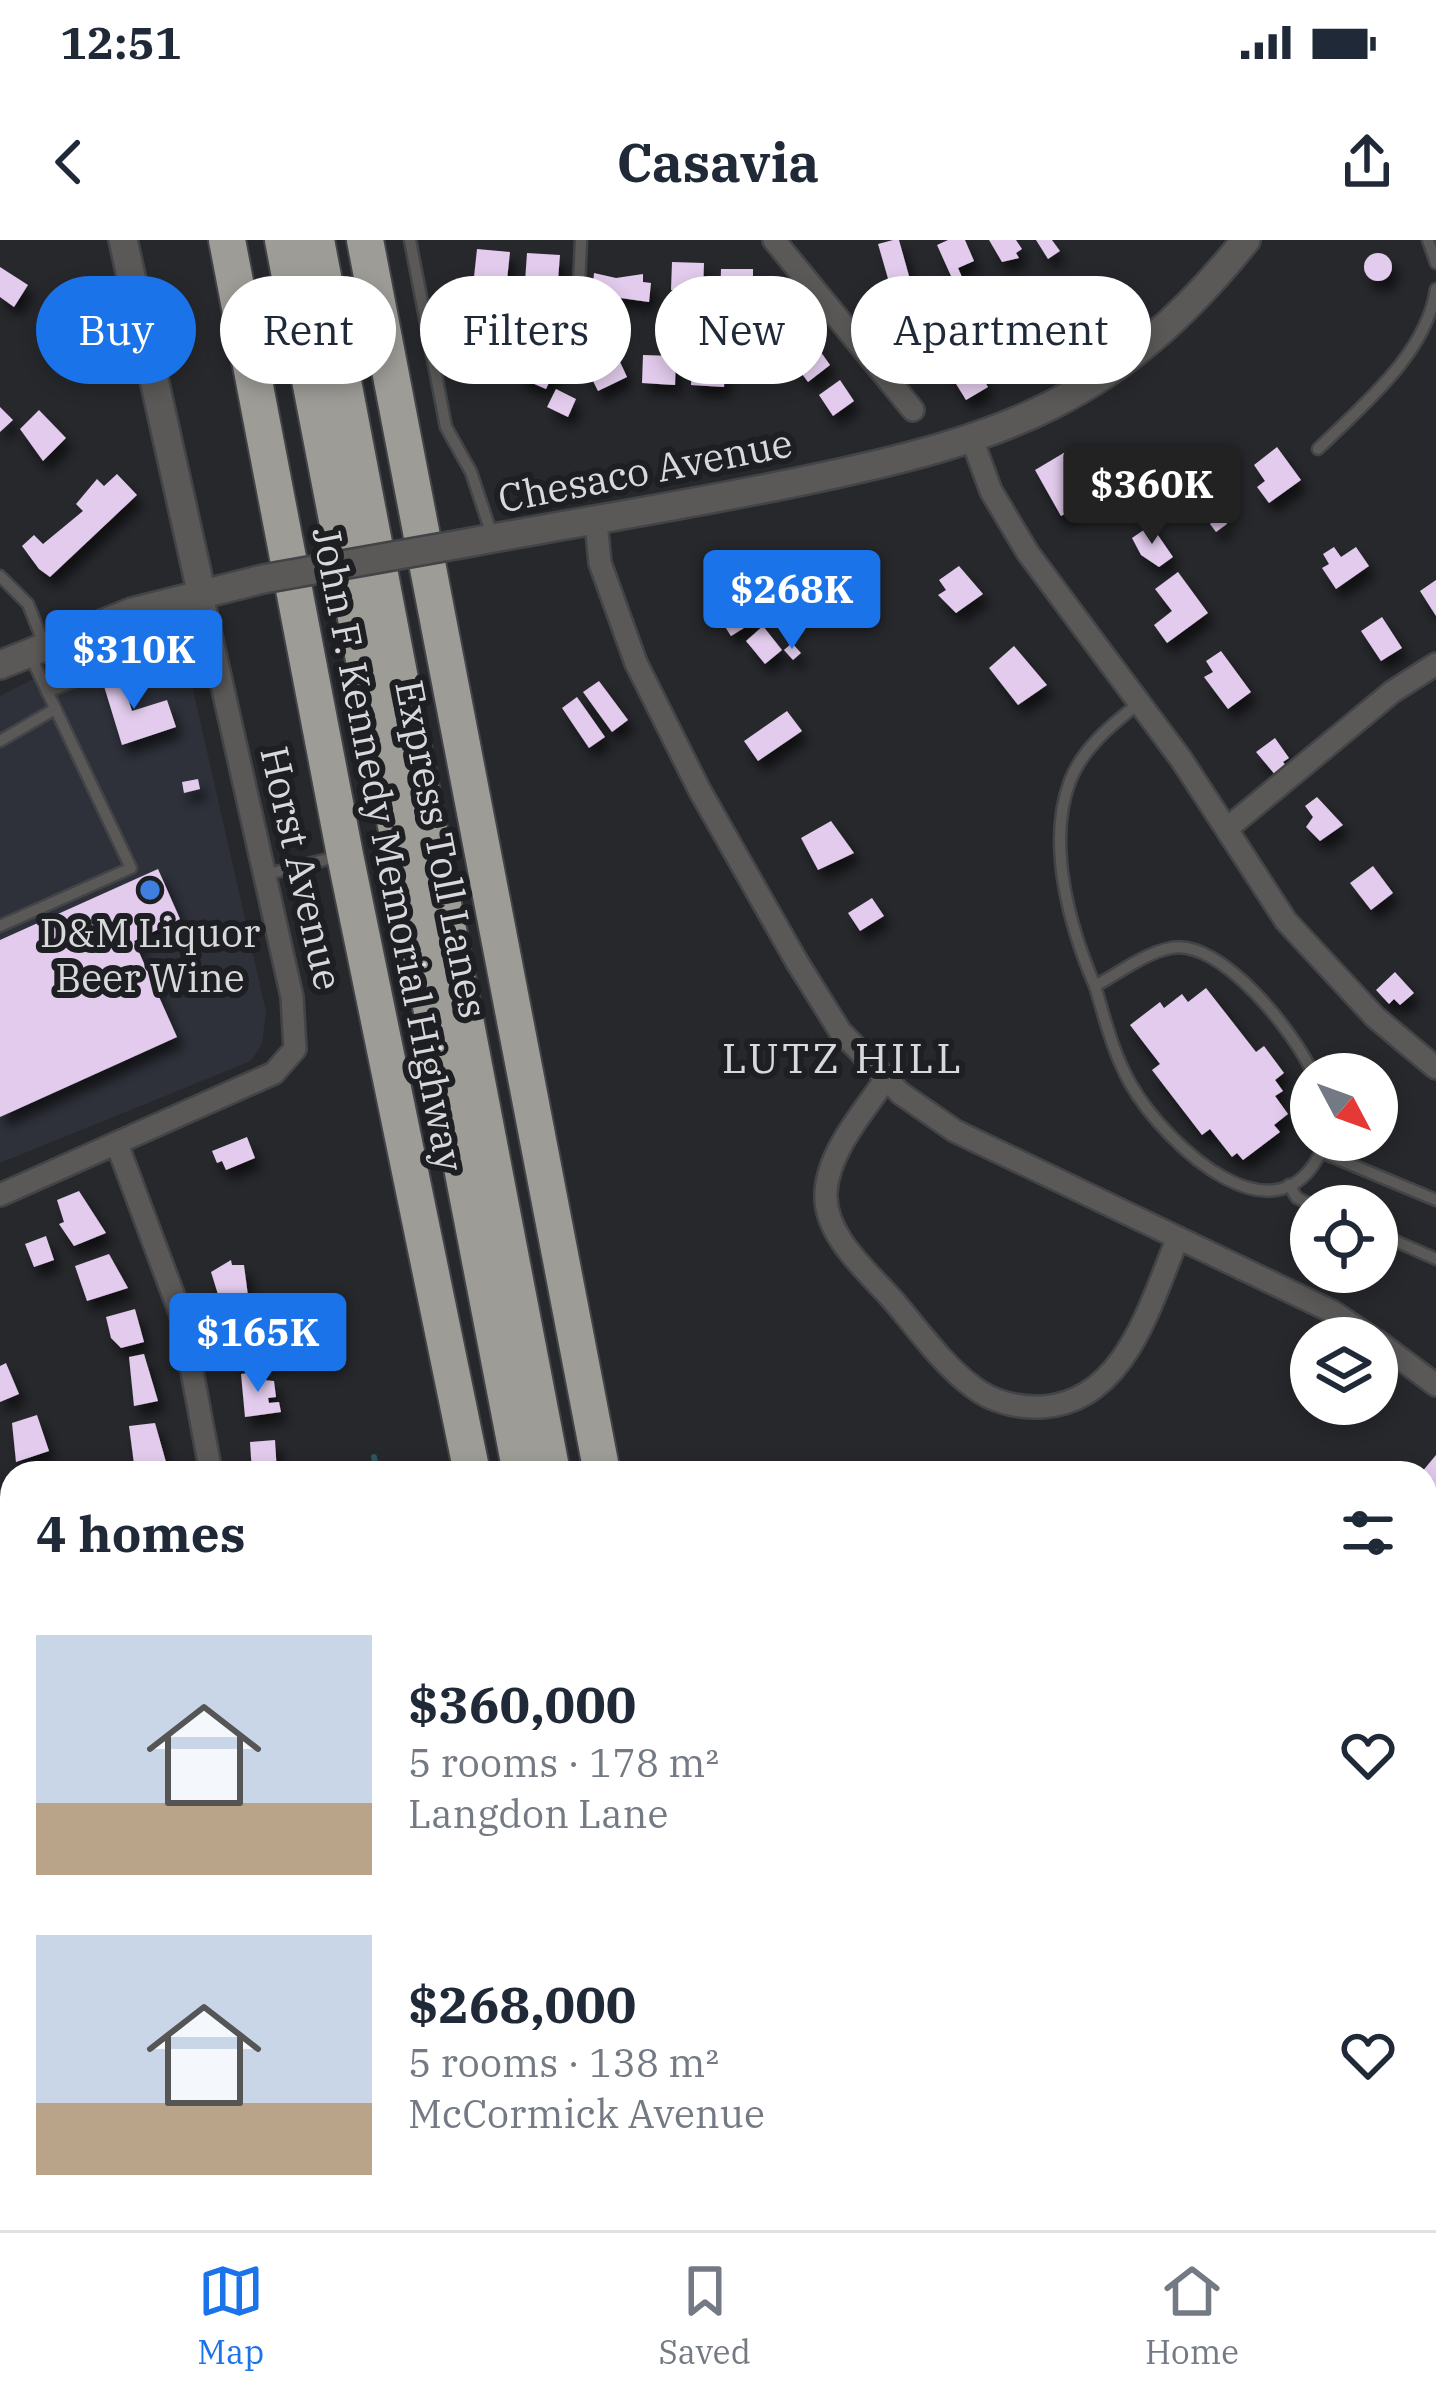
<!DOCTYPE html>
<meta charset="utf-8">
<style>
body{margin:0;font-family:"IBM Plex Serif",serif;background:#f6f6f7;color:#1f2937;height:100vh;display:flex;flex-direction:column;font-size:45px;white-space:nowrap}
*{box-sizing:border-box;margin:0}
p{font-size:39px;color:#747a83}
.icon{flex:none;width:66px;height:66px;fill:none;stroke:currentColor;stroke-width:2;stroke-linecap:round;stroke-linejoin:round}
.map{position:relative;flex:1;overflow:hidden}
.sheet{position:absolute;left:0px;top:1221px;width:1437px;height:771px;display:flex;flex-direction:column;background:#fff;border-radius:36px 36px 0 0;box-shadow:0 6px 18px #0003}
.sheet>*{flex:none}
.top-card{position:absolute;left:36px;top:36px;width:1365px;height:108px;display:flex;gap:24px}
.needle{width:78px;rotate:131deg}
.fabs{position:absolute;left:1290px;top:813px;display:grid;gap:24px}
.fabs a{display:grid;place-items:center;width:108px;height:108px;border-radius:50%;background:#fff;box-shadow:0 6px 18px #0003;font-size:60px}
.price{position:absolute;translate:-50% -102px;padding:0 27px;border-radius:12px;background:#1a73e8;color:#fff;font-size:39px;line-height:78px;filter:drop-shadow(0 3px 6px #0008)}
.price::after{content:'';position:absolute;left:50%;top:72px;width:36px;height:27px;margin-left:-18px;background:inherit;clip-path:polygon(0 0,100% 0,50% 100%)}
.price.active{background:#222;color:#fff}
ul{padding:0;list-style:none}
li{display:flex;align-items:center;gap:36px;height:300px;padding:0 36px}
li span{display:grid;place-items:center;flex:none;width:336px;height:240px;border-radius:0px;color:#555}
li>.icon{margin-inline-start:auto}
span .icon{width:144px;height:144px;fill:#fffc;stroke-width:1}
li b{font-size:51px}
h2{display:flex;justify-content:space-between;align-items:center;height:144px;padding:0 36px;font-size:51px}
.pill{padding:0 42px;border-radius:54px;background:#fff;box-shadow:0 6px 18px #0003;font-size:42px;line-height:108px}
.pill.active{background:#1a73e8;color:#fff}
.status{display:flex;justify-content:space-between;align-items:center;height:84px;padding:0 60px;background:#fff;direction:ltr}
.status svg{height:33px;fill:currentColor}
header{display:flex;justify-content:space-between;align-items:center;height:156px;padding:0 36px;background:#fff;font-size:54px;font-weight:800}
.tabs{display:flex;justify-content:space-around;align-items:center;height:168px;border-top:3px solid #e0e1e3;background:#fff;font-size:33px;color:#747a83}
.tabs a{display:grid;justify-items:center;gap:6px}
.tabs .active{color:#1a73e8}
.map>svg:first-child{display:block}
.built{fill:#2e313a}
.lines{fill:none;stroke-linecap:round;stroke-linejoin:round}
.stream{stroke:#2b5762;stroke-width:6}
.building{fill:#e2cbec;filter:url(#shadow)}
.service-casing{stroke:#434448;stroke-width:15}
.minor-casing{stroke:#434448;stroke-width:26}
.tertiary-casing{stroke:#434448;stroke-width:32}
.motorway-casing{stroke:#434448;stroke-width:40}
.service{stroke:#5a5957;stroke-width:10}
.minor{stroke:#5a5957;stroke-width:21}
.tertiary{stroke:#5a5957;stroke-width:27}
.motorway{stroke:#9d9c97;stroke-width:36}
.tertiary-bridge-casing{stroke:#434448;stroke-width:32;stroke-linecap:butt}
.tertiary-bridge{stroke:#5a5957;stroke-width:27}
.shop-dot{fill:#3f7fe0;stroke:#1e1f22;stroke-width:4.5}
.labels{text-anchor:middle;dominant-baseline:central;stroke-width:12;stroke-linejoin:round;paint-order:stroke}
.street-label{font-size:39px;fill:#d9d9dc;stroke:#1e1f22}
.poi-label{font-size:39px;fill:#d9d9dc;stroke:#1e1f22}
.neighbourhood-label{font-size:42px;letter-spacing:3px;fill:#d9d9dc;stroke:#1e1f22}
</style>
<div class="status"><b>12:51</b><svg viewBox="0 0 49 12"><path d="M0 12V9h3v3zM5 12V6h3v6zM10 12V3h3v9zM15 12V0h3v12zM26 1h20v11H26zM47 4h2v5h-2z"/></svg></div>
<header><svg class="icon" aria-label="back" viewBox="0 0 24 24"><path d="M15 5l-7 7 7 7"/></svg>Casavia<svg class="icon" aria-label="share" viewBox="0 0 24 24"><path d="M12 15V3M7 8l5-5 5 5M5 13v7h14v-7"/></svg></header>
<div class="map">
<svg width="1436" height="1990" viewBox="0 0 1436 1990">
<defs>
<filter id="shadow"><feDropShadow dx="6" dy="10" stdDeviation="6" flood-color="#0009"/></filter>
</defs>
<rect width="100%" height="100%" fill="#27282c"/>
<path class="built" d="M179 388 266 771 262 804 251 821 0 923V456L51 430Z"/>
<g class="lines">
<g class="stream">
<path d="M374 1217 377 1233"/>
<path d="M273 1990 282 1980"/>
</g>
</g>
<g class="building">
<path d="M893 0H899L909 36 889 42 878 4Z"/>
<path d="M948 0H965L974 21 958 28 965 44 956 47 937 5Z"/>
<path d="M989 0H1016L1022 9 1016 13 1019 18 1002 22Z"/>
<path d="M1036 0H1052L1060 11 1048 19Z"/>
<path d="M477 9 510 12 507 40 474 37Z"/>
<path d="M527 13 560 15 557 52 540 51V43L525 42Z"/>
<circle cx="1378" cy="27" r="14"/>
<path d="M672 22 704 23 703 51 671 50Z"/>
<path d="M0 27 28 45 14 67 0 57Z"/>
<path d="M721 29H753V52H736L730 65 720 64Z"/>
<path d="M594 33 616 38 643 34V42L651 43 649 62 592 54Z"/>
<path d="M780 59 800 85 778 102 758 76Z"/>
<path d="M1098 64 1109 81 1090 93 1079 76Z"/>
<path d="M811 98 830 125 808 142 788 115Z"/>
<path d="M959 99 988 147 966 160 937 113Z"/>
<path d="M527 109 558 123 546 149 516 136Z"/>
<path d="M615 111 627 137 598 151 585 125Z"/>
<path d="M643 115 676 116 675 145 642 143Z"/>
<path d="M692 118 725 119 724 147 691 145Z"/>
<path d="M840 140 854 161 833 176 819 155Z"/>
<path d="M556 149 576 159 568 177 547 167Z"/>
<path d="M0 167 13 180 0 192Z"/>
<path d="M39 170 66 198 43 221 20 189Z"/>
<path d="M1277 207 1301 240 1269 263 1257 247 1265 241 1254 225Z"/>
<path d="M1072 208 1086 233 1070 242 1082 264 1061 276 1035 230Z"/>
<path d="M117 234 137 255 50 337 39 329 22 306 34 295 43 304 83 271 76 264 97 239 104 246Z"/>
<path d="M1222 275 1227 284 1216 292 1210 284Z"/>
<path d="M1151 285 1173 317 1159 327 1141 315 1132 298Z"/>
<path d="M1334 307 1341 317 1356 307 1369 326 1336 349 1322 328 1329 324 1323 314Z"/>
<path d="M959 326 983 354 956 373 938 355 946 350 939 340Z"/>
<path d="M1178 332 1208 373 1167 403 1154 385 1172 371 1155 349Z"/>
<path d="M1436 340V376L1420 351Z"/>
<path d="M767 359 773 370 731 396 722 382 727 376Z"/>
<path d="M1382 377 1402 408 1381 421 1361 391Z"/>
<path d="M763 386 782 410 765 424 746 401Z"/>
<path d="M792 403 801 413 793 420 784 410Z"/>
<path d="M1014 406 1047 445 1018 465 989 428Z"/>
<path d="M1221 411 1251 452 1228 469 1204 437 1213 432 1206 421Z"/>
<path d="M118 427 132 471 167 460 176 487 122 505 100 433Z"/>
<path d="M599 441 628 480 612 492 583 452Z"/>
<path d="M577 457 605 497 589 508 562 468Z"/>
<path d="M787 471 802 491 758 521 744 501Z"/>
<path d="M1275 498 1289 518 1283 522 1289 529 1277 537 1256 512Z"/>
<path d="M198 539 200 549 184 553 182 542Z"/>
<path d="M1317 557 1343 585 1320 601 1306 587 1313 577 1305 566Z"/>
<path d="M831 581 854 613 818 630 801 598Z"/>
<path d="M1373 626 1393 653 1371 670 1350 643Z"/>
<path d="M158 629 180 679 134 701 177 797 0 877V700Z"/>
<path d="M872 658 884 676 860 691 848 673Z"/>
<path d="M1395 732 1414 753 1400 765 1394 759 1389 764 1376 750Z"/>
<path d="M1206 748 1256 812 1264 806 1284 833 1275 840 1283 851 1275 856 1288 874 1274 885 1280 892 1243 920 1237 913 1232 917 1210 889 1202 895 1152 830 1160 824 1130 785 1160 762 1164 768 1182 754 1188 762Z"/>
<path d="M247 897 255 918 226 930 222 921 217 923 212 911Z"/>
<path d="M79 951 106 993 74 1006 59 984 64 982 57 960Z"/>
<path d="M46 996 54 1020 34 1027 25 1004Z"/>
<path d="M109 1014 128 1048 87 1061 75 1026Z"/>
<path d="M231 1020 232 1025H244L248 1056 221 1064 211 1032Z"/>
<path d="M287 1062 290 1073 267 1079 264 1068Z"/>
<path d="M135 1069 144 1102 121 1108 111 1098 106 1077Z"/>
<path d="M262 1081 266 1100 279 1097 283 1115 237 1126 233 1106 241 1104 237 1086Z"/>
<path d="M144 1114 158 1161 134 1166 129 1117Z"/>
<path d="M6 1123 19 1154 0 1162V1126Z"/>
<path d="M262 1131 264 1140 274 1141 276 1157 268 1158 269 1163 279 1162 281 1172 245 1177 241 1134Z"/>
<path d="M37 1175 49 1211 16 1222 12 1183Z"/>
<path d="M155 1183 166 1222 134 1224 129 1186Z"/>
<path d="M275 1200 277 1233H252L250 1202Z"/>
<path d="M1436 1215V1261L1425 1252 1421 1233Z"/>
<path d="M0 1579 12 1587 10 1630 0 1623Z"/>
<path d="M1425 1639 1434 1643 1425 1682Z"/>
<path d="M12 1786V1816L1 1797Z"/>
<path d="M12 1963V1980H21L26 1990H0V1969Z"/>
<path d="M158 1980H168L173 1990H149L147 1985Z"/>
<path d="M988 1980H1014L1018 1990H992Z"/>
<rect x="1269" y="1980" width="40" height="10"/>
<path d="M1393 1980H1423V1985L1393 1990Z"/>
</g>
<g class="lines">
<defs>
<g id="service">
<path d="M410 0 446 187 471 232 492 295"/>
<path d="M1428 0 1436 23"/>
<path d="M575 135 581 0"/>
<path d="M1318 209C1363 165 1427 113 1436 49"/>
<path d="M0 336 28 364 44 404"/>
<path d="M47 452 131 418 142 404 133 375"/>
<path d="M0 501 55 469"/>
<path d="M264 635 336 617"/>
<path d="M0 686 131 628 29 413"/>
<path d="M1095 746C1070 688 1046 604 1070 541 1082 509 1112 484 1138 464"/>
<path d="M1313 834C1296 794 1221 698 1171 708 1145 713 1119 733 1095 746 1105 779 1113 813 1130 843 1165 905 1283 1016 1326 900"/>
<path d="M1321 912 1436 960"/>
<path d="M1289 945 1297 958 1315 966"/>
<path d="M1377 993 1436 1019"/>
</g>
<g id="minor">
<path d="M774 0 913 170"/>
<path d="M973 202 991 251 1028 313 1181 519 1286 681 1375 777 1436 828"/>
<path d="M596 282 600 323 636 423 700 551 797 722 840 791 900 853 955 891 1333 1072 1372 1098"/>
<path d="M1229 587 1392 452 1436 424"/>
<path d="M886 839C864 871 828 912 826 952 823 994 866 1030 892 1059 917 1088 942 1124 973 1147 992 1162 1018 1168 1042 1167 1126 1162 1150 1063 1178 998"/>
<path d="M117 904 182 1078 211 1233"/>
<path d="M0 955 274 833 295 809 292 757 201 351"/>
<path d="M1377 1101 1436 1145"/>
<path d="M0 1352 7 1435 0 1487"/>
<path d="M1425 1545 1436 1533"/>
<path d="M0 1739 12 1727"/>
<path d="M1425 1787 1436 1789"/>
<path d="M1062 1980 1066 1990"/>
<path d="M1352 1980 1353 1990"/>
</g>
<g id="tertiary">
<path d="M123 0 201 351"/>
<path d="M472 302C585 281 699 263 812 239 1005 198 1118 160 1246 0"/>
<path d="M0 425 132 372 263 339"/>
<path d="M0 1697 12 1708"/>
<path d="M215 1980 220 1990"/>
</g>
<g id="motorway">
<path d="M227 0 345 615 472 1233"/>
<path d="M283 0 521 1233"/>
<path d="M316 0 552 1233"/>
<path d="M365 0 602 1233"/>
<path d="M648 1980 651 1990"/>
<path d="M698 1980 701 1990"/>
<path d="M729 1980 732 1990"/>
<path d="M783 1980 786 1990"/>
</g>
</defs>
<use href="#service" class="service-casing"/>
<use href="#minor" class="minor-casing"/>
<use href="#tertiary" class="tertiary-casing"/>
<use href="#motorway" class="motorway-casing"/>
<use href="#service" class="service"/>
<use href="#minor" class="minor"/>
<use href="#tertiary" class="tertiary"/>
<use href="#motorway" class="motorway"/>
<defs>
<path id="tertiary-bridge" d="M263 339 472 302"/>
</defs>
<use href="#tertiary-bridge" class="tertiary-bridge-casing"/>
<use href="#tertiary-bridge" class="tertiary-bridge"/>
</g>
<circle class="shop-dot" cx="150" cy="650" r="12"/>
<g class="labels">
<g class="street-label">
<text transform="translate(645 230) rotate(-11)">Chesaco Avenue</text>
<text transform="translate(389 609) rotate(79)">John F. Kennedy Memorial Highway</text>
<text transform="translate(442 609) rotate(79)">Express Toll Lanes</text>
<text transform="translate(302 628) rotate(77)">Horst Avenue</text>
</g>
<g class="poi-label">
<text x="150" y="692">D&amp;M Liquor<tspan x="150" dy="45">Beer Wine</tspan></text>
</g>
<g class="neighbourhood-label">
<text x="843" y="817">LUTZ HILL</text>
</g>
</g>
</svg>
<div class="fabs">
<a><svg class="needle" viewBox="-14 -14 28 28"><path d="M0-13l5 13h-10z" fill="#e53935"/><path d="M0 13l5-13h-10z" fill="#747a83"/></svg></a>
<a><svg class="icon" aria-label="locate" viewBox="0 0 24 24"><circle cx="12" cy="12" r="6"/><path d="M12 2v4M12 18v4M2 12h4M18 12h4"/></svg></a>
<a><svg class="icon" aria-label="layers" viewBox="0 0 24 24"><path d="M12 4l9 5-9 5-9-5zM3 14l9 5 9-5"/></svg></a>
</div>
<b class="price active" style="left:1152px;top:307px">$360K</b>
<b class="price" style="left:792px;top:412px">$268K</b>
<b class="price" style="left:134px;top:472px">$310K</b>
<b class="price" style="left:258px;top:1155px">$165K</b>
<div class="top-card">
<a class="pill active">Buy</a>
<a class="pill">Rent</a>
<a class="pill">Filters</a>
<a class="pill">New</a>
<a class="pill">Apartment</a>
</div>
<section class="sheet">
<h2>4 homes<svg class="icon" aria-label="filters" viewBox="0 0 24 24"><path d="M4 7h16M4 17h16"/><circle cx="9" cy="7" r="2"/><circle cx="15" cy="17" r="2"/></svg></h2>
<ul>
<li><span style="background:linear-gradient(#c9d6e8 70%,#b9a48a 0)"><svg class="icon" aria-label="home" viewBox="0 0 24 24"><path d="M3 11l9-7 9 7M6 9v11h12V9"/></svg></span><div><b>$360,000</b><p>5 rooms · 178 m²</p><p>Langdon Lane</p></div><svg class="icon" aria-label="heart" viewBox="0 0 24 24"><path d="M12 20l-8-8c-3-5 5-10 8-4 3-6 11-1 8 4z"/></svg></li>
<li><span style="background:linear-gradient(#c9d6e8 70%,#b9a48a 0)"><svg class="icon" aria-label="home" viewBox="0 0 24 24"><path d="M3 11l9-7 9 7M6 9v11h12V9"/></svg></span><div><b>$268,000</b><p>5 rooms · 138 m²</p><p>McCormick Avenue</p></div><svg class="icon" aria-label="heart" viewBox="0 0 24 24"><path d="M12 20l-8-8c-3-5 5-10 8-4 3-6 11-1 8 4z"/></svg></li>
</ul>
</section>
</div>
<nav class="tabs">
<a class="active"><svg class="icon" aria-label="map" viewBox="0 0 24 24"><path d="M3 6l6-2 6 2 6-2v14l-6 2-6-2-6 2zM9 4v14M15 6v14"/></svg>Map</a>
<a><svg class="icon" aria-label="saved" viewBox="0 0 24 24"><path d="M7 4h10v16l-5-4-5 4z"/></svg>Saved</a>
<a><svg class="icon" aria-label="home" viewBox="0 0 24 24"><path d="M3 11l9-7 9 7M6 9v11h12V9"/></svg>Home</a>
</nav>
